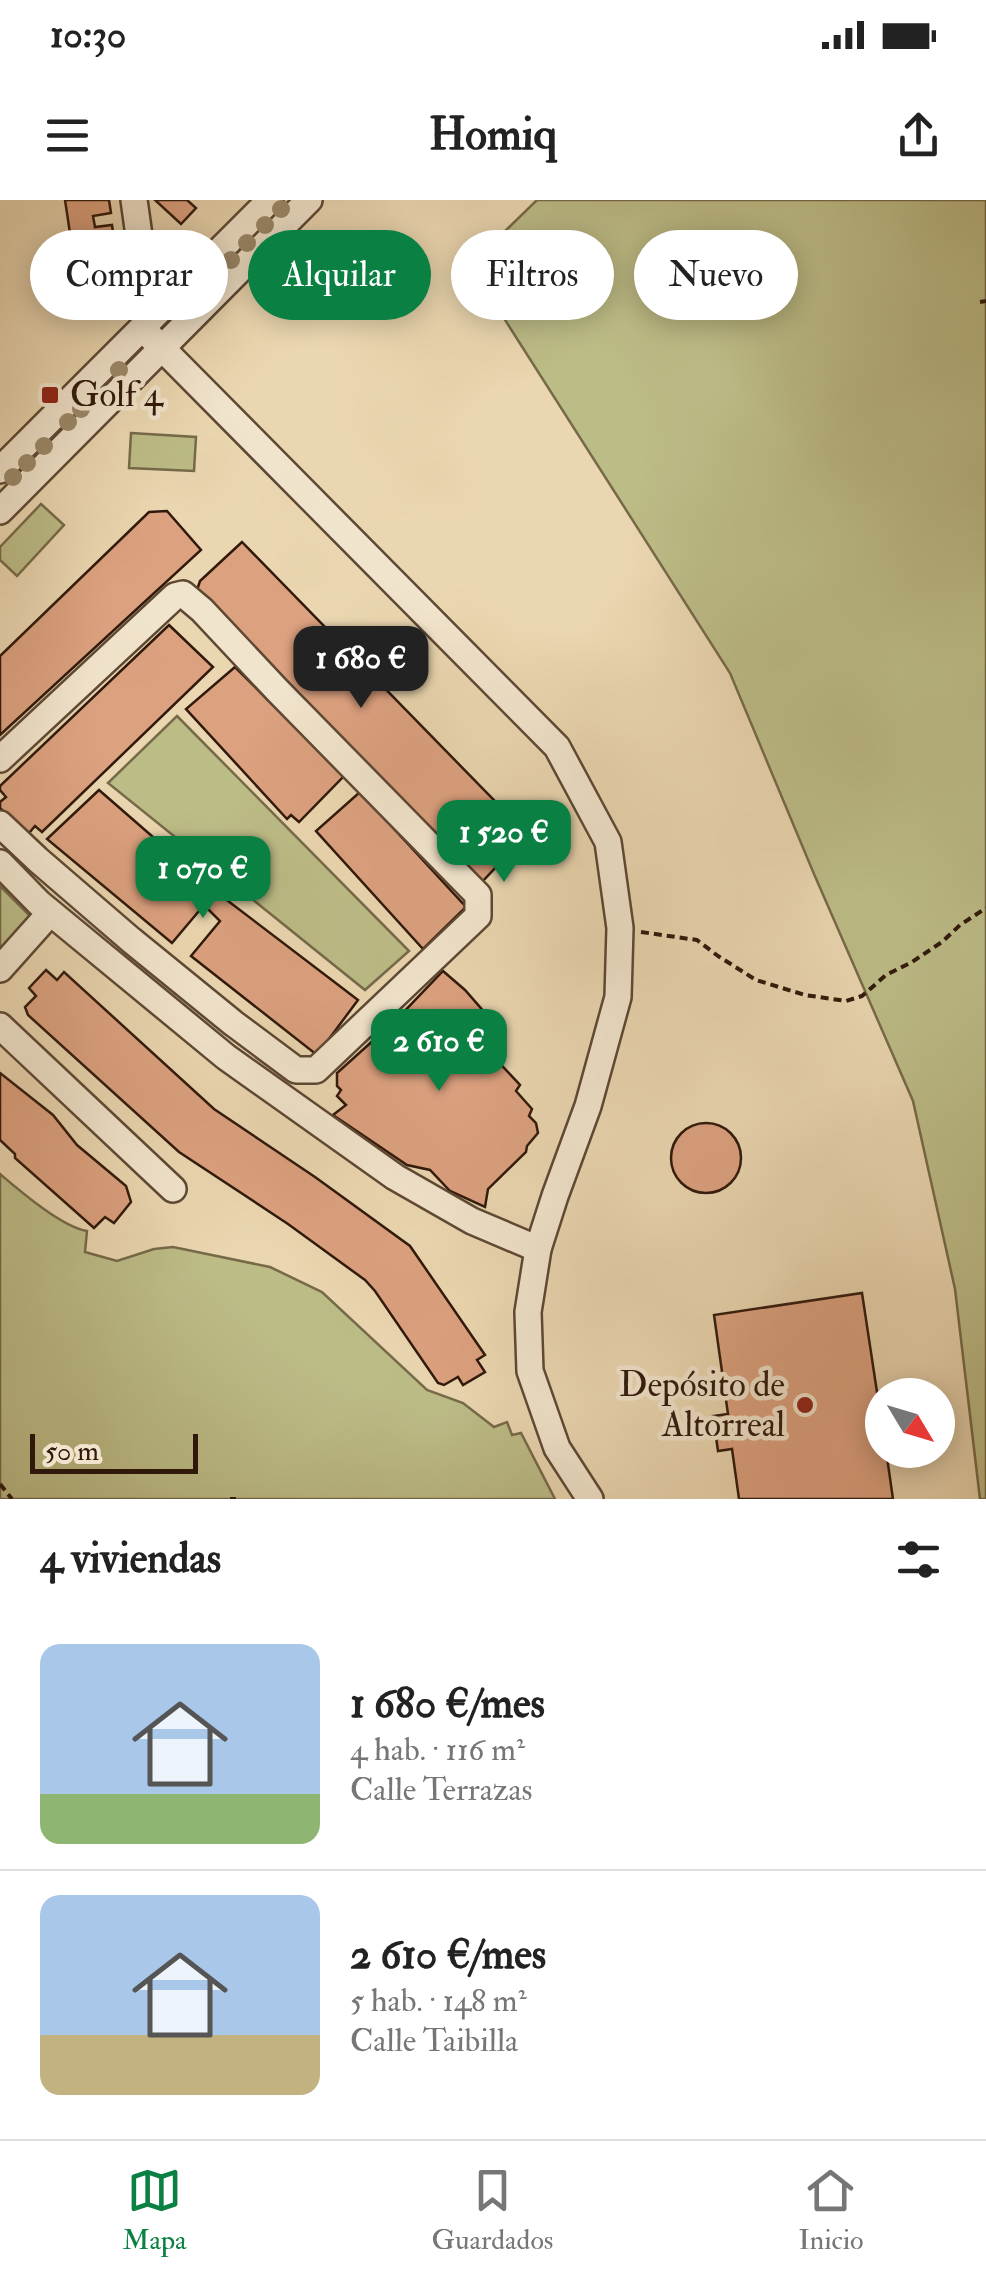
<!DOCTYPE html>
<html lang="es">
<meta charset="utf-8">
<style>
body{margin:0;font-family:"IM FELL Double Pica",serif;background:#f2f2f2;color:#222;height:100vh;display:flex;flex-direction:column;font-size:38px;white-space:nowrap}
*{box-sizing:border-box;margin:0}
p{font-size:32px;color:#767676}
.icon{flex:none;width:55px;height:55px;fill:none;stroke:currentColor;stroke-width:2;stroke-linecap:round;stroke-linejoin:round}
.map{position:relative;height:1299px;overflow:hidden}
.drawer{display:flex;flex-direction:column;background:#fff;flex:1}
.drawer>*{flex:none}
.guide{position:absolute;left:30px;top:30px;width:928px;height:90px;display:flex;gap:20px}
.needle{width:65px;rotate:128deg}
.fabs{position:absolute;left:865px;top:1178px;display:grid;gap:20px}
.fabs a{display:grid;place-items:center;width:90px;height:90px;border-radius:50%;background:#fff;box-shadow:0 5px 25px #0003;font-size:50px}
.scale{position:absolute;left:30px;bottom:25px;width:168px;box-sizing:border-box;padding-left:10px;border:5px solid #30190b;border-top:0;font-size:28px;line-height:35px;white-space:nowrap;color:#30190b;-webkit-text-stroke:8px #f1e4cc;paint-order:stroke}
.price{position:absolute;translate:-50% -85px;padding:0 22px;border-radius:20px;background:#0b8043;color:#fff;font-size:32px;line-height:65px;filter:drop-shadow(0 2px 5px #0008)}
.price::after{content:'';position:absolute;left:50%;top:60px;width:30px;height:22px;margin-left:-15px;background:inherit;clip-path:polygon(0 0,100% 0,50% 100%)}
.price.current{background:#222;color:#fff}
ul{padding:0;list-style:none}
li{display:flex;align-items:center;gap:30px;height:250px;padding:0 40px}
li+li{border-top:2px solid #e0e0e0}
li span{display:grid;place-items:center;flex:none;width:280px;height:200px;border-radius:20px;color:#555}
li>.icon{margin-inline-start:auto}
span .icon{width:120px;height:120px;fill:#fffc;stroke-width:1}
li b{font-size:42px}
h2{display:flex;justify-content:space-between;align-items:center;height:120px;padding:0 40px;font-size:42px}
.chip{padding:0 35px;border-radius:45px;background:#fff;box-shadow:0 5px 25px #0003;font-size:35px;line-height:90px}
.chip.current{background:#0b8043;color:#fff}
.status{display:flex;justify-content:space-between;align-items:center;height:70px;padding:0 50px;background:#fff;direction:ltr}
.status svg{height:28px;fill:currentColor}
header{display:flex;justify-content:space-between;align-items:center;height:130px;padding:0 40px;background:#fff;font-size:45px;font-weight:700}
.dock{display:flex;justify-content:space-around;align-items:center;height:140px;border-top:2px solid #e0e0e0;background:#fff;font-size:28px;color:#767676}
.dock a{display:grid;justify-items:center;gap:5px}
.dock .current{color:#0b8043}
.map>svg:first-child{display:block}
.green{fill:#bcbc87;stroke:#766a49;stroke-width:2.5}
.building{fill:#dca17f;stroke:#30190b;stroke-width:2.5}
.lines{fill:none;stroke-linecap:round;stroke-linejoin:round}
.minor-casing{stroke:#5e4834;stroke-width:30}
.path{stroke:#30190b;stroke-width:4;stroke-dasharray:8 5;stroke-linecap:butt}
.minor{stroke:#f1e4cc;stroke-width:25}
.tree{fill:#9b896a}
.poi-dot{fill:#8f2418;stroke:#f1e4cc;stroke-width:4}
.labels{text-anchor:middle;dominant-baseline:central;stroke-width:9;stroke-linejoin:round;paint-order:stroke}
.poi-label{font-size:35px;fill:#30190b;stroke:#f1e4cc;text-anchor:start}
</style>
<div class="status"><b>10:30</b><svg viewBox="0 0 49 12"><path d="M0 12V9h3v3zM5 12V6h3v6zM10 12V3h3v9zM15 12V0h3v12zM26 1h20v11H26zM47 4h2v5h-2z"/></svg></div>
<header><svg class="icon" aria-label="menu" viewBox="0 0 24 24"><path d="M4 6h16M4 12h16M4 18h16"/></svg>Homiq<svg class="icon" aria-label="share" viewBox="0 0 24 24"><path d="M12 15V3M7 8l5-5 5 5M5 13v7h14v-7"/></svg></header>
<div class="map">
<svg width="986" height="1299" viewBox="0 0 986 1299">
<rect width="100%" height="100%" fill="#ead6b0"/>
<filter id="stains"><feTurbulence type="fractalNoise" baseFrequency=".002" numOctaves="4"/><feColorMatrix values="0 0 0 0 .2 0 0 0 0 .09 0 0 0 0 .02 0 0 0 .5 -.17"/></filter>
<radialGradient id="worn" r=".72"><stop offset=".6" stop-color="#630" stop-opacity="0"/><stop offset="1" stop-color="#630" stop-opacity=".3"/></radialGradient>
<g class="green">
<path d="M537 0H986V1299H980L955 1089 913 901 814 674 730 473 470 65Z"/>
<path d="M131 233 196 237 194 271 129 268Z"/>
<path d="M41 304 64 325 17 376 0 360V347Z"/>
<path d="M177 516 409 751 365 790 108 583Z"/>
<path d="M0 686 37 723 0 761Z"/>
<path d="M0 974C20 991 62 1027 87 1031L85 1052 117 1061 154 1049 173 1047 270 1067 322 1092 427 1190 463 1203 494 1227 507 1222 512 1235 521 1233 555 1299H0Z"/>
</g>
<g class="building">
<path d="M65 0H109L111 13 93 16 95 27 112 25 115 47 73 53Z"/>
<path d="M155 0H187L196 8 181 24Z"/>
<path d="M120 64 123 90 111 92 112 103 85 106 83 94H79L76 70Z"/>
<path d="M167 311 201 350 0 535V456L149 312Z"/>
<path d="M242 342 527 634 482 682 197 390 200 381Z"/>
<path d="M169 425 213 467 42 632 35 626 29 633 18 626 0 608V602L6 597 0 590V586Z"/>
<path d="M235 467 344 576 299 622 291 615 287 619 186 509Z"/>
<path d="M99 590 215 691 358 800 317 855 191 756 220 721 204 705 172 743 47 639Z"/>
<path d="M360 592 466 707 423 749 316 631Z"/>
<path d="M46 770 57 780 64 772 214 909 315 977 410 1046 485 1155 477 1160 485 1172 463 1185 458 1177 444 1185 438 1183 375 1091 365 1080 288 1024 179 952 28 815 25 807 36 796 29 788Z"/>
<path d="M443 771 465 790 493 822 481 834 495 852 493 856 520 885 516 891 532 909 529 916 536 923 538 933 527 946 526 952 488 989 485 1007 450 991 430 970 407 965 333 915 346 905 337 896 341 890 337 886V873L397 819Z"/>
<path d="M0 873 53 915 77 945 126 986 131 1002 114 1023 105 1017 94 1028 15 958V954L0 940Z"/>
<circle cx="706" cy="958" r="35"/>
<path d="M862 1093 877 1192 893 1190V1195H882V1215L881 1216 882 1250H886L893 1299H739L732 1249 718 1251 713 1216 728 1214 714 1115Z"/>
</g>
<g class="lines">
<defs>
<g id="minor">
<path d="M134 0 144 71 173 98"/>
<path d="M142 128 557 547 608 642 620 728 618 797 588 906 555 996 538 1049 528 1112 530 1171 557 1248 590 1299"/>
<path d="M0 270 270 0"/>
<path d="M0 311 309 0"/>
<path d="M0 559 175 396 183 394 202 410 277 490 478 695V716L316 870H296L233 823 131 740 37 659 0 624"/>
<path d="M0 663 39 703 226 857 395 977 472 1021 538 1049"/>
<path d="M0 769 50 713"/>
<path d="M0 826 173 989"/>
</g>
</defs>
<use href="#minor" class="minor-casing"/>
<g class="path">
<path d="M980 102 986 101"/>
<path d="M641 732 697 740 718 756 756 780 805 795 846 801 862 796 886 775 912 762 942 742 960 725 986 708"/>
<path d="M0 1284 12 1299"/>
<path d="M230 1299H236"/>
</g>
<use href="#minor" class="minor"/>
</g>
<g class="tree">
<circle cx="281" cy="9" r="9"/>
<circle cx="265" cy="25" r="9"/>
<circle cx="247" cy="43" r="9"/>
<circle cx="231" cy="60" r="9"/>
<circle cx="198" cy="93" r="9"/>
<circle cx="181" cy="108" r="9"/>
<circle cx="119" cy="170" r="9"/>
<circle cx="95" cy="195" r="9"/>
<circle cx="81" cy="209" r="9"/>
<circle cx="68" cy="222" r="9"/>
<circle cx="44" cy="246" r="9"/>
<circle cx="27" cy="263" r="9"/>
<circle cx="13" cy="277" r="9"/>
</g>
<g class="poi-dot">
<rect x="40" y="185" width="20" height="20" rx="5"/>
<circle cx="805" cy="1205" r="10"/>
</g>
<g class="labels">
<g class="poi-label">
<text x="70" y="195">Golf 4</text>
<text x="785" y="1185" text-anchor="end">Depósito de<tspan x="785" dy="40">Altorreal</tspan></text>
</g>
</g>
<rect width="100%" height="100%" filter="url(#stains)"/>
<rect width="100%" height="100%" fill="url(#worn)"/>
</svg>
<div class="fabs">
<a><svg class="needle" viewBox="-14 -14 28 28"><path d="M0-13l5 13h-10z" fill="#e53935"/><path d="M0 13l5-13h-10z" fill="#767676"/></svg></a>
</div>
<div class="scale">50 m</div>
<b class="price current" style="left:361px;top:511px">1 680 €</b>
<b class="price" style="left:504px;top:685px">1 520 €</b>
<b class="price" style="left:203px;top:721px">1 070 €</b>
<b class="price" style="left:439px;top:894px">2 610 €</b>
<div class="guide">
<a class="chip">Comprar</a>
<a class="chip current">Alquilar</a>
<a class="chip">Filtros</a>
<a class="chip">Nuevo</a>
</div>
</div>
<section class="drawer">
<h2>4 viviendas<svg class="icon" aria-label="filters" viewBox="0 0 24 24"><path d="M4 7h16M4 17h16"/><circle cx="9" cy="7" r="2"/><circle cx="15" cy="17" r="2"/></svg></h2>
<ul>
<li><span style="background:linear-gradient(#a9c7e8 75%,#8fb573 0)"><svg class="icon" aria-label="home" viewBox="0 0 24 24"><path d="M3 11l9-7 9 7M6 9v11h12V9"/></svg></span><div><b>1 680 €/mes</b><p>4 hab. · 116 m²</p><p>Calle Terrazas</p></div></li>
<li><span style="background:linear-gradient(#a9c7e8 70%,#c2b280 0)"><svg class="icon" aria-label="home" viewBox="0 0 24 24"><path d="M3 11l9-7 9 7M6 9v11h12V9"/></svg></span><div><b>2 610 €/mes</b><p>5 hab. · 148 m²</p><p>Calle Taibilla</p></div></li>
</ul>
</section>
<nav class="dock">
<a class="current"><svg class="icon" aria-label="map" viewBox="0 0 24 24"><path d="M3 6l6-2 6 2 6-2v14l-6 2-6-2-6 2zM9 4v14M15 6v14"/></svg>Mapa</a>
<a><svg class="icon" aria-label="saved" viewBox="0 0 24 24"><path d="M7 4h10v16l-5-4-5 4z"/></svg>Guardados</a>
<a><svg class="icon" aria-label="home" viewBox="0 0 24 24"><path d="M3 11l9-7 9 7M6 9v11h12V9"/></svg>Inicio</a>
</nav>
